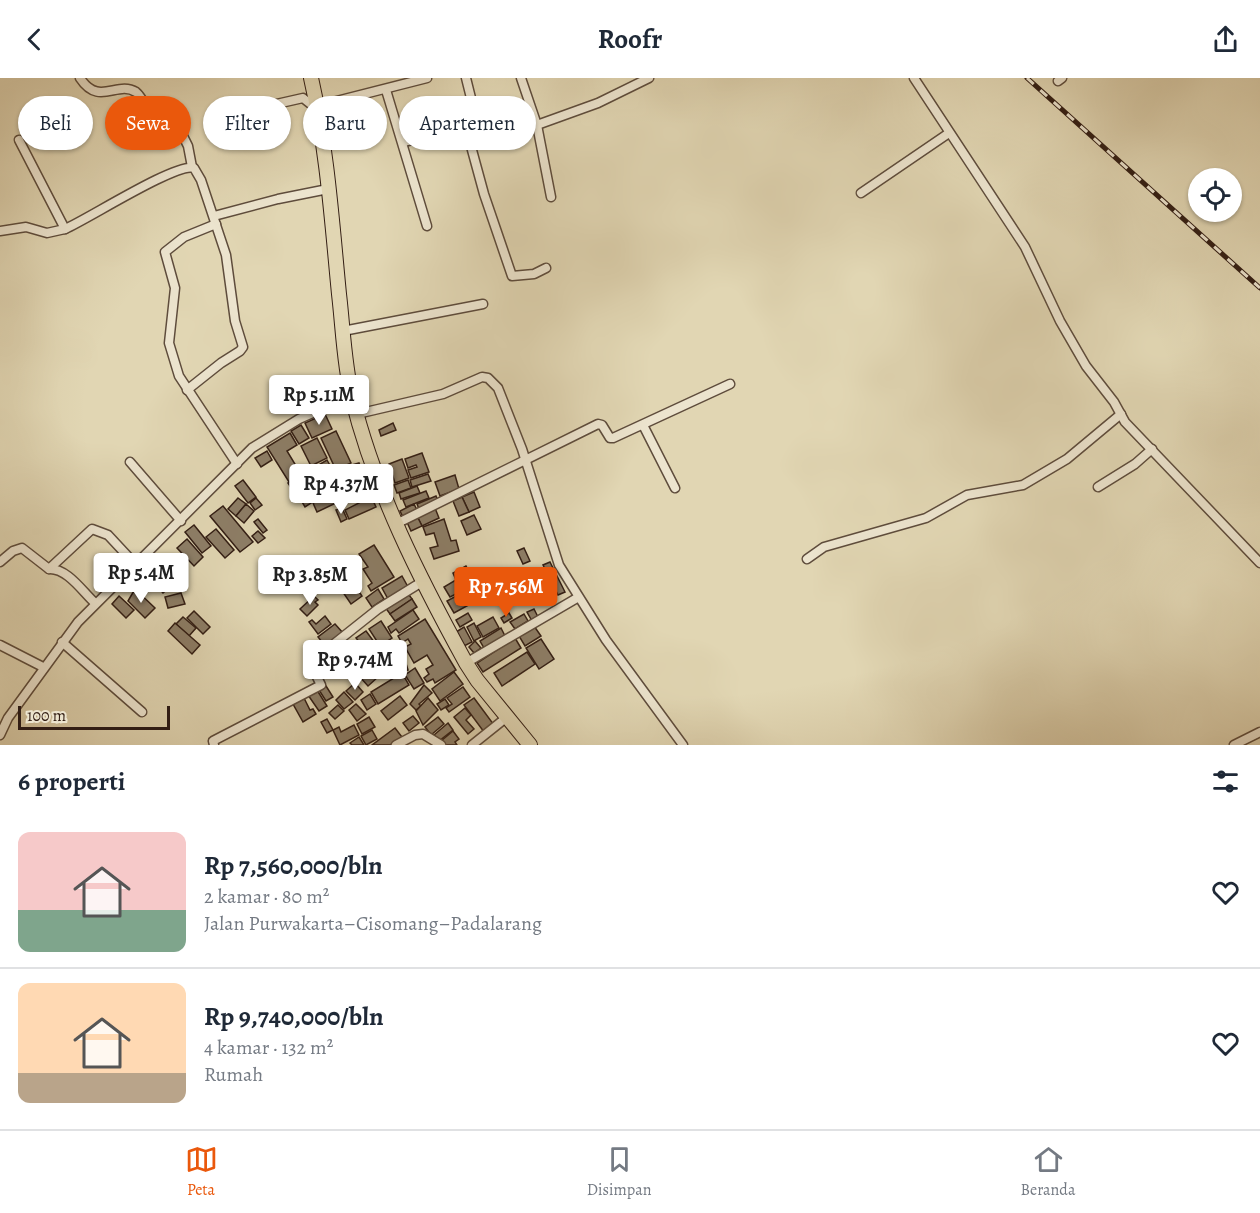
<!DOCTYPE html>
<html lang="id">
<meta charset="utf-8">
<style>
body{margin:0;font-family:Alegreya,serif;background:#f6f6f7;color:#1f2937;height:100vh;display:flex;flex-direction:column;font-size:22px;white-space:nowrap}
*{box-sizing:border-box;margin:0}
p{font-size:20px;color:#747a83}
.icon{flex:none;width:33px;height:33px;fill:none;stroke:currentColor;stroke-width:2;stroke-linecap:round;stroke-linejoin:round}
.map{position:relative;height:667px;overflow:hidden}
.details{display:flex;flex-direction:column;background:#fff;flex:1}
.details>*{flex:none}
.hud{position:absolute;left:18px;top:18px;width:600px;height:54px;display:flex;gap:12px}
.controls{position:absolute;left:1188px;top:90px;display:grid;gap:12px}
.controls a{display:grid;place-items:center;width:54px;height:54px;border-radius:50%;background:#fff;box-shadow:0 2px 4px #0004;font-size:30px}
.scale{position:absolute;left:18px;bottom:15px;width:152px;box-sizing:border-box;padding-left:6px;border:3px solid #331e14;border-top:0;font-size:16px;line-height:21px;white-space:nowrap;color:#331e14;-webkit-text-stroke:4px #ece4ce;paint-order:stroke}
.price{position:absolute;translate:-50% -51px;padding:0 14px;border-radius:6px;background:#fff;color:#222;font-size:20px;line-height:39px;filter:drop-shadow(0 2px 3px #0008)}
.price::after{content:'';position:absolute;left:50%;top:36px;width:18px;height:14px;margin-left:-9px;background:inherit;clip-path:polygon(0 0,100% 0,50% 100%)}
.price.selected{background:#ea580c;color:#fff}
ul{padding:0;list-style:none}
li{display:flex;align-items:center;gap:18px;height:150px;padding:0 18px}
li+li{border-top:2px solid #e0e1e3}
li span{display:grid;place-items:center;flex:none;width:168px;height:120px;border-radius:12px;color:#555}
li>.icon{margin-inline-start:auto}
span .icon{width:72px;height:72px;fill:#fffc;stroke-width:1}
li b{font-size:26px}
h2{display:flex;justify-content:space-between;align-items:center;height:72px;padding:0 18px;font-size:26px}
.tag{padding:0 21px;border-radius:27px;background:#fff;box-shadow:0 2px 4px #0004;font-size:21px;line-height:54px}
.tag.selected{background:#ea580c;color:#fff}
header{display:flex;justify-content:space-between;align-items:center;height:78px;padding:0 18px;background:#fff;font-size:27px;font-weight:600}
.dock{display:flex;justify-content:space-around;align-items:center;height:84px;border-top:2px solid #e0e1e3;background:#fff;font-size:16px;color:#747a83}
.dock a{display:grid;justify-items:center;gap:3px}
.dock .selected{color:#ea580c}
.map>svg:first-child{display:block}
.building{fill:#8d7e67;stroke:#331e14;stroke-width:1.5}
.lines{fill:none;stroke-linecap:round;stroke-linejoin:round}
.minor-casing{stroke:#5e4c3c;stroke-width:11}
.trunk-casing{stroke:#331e14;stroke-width:16}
.minor{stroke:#ece4ce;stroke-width:8}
.trunk{stroke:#e1d6b3;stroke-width:14}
.rail-casing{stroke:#331e14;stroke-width:5}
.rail{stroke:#ece4ce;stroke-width:3;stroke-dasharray:9;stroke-linecap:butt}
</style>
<header><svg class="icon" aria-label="back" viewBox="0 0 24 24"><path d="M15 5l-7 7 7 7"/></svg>Roofr<svg class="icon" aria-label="share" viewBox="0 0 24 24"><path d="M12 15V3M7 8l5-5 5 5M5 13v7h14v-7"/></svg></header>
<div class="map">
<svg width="1260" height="667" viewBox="0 0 1260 667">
<rect width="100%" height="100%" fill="#e1d6b3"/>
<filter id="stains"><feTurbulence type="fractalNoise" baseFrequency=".00333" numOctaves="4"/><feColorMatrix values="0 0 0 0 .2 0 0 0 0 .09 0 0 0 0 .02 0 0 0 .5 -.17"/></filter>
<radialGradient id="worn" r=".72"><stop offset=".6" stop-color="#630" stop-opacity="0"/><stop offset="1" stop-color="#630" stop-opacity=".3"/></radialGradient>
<g class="building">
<path d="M325 336 332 351 312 360 305 345Z"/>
<path d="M393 345 396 352 381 358 379 352Z"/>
<path d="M301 347 309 360 299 366 291 353Z"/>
<path d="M336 353 351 385 336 392 321 360Z"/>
<path d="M290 355 297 367 287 373 301 396 289 404 267 369Z"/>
<path d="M317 360 327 380 311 388 301 368Z"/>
<path d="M267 373 272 382 261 389 255 380Z"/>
<path d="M422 375 429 394 411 400 408 392 417 389 416 387 408 390 405 381Z"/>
<path d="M402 381 409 400 395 405 389 386Z"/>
<path d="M327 382 333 393 295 416 288 405Z"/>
<path d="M359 385 362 393 356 395 352 387Z"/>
<path d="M350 389 354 398 337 404 334 395Z"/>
<path d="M428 396 431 403 412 409 410 402Z"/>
<path d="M455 397 459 411 440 418 435 404Z"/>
<path d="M243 402 256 419 248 425 235 408Z"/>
<path d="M323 402 326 408 322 410 325 416 305 429 298 417Z"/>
<path d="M408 402 411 410 397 415 394 407Z"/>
<path d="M417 408 420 415 401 421 399 415Z"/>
<path d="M367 410 376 429 349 441 345 432 359 425 355 416Z"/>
<path d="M426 413 429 420 406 429 403 422Z"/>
<path d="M474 414 480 429 469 434 462 419Z"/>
<path d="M336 415 338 419 334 421 336 425 317 434 313 425Z"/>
<path d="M436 418 438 423 419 431 417 426Z"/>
<path d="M462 419 469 434 459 438 453 423Z"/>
<path d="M238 420 246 426 236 438 228 431Z"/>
<path d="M256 420 262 427 255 432 250 425Z"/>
<path d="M246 426 254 433 244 445 236 438Z"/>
<path d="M414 426 418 434 404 441 400 433Z"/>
<path d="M223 428 253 464 240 474 210 438Z"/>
<path d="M342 430 347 441 341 444 336 432Z"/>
<path d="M435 430 439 440 422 448 417 438Z"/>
<path d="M474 437 481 451 467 457 461 443Z"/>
<path d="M417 438 422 448 411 453 406 442Z"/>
<path d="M258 441 267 452 263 455 254 444Z"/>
<path d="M444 441 451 463 456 462 459 473 434 481 430 470 438 468 434 455 426 457 423 449Z"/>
<path d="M194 447 211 468 202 475 185 454Z"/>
<path d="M216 451 234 472 225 480 206 459Z"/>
<path d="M258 453 265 460 258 465 252 458Z"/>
<path d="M187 461 203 479 194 488 177 470Z"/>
<path d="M374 467 394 499 371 513 368 508 372 505 363 491 368 489 359 476Z"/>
<path d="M524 470 530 483 523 486 517 473Z"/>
<path d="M550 484 565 514 558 517 543 487Z"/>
<path d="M466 488 476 506 450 519 444 509 456 502 453 495Z"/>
<path d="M157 490 172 507 163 515 148 498Z"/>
<path d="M532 492 539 505 530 509 524 496Z"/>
<path d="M140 494 147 501 140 508 133 500Z"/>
<path d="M348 497 362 518 351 526 336 504Z"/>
<path d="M402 498 408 509 388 521 382 510Z"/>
<path d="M548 502 556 517 545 523 537 509Z"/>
<path d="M135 511 155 530 145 540 128 523Z"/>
<path d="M378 511 384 521 372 529 366 520Z"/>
<path d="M469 511 476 523 454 535 447 523Z"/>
<path d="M407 514 412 521 390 536 385 529Z"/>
<path d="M181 515 185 526 168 530 165 519Z"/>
<path d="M119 518 134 532 126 540 112 526Z"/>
<path d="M314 518 318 522 315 524 318 527 307 538 300 531Z"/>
<path d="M412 521 417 529 395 543 390 536Z"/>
<path d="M534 531 538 539 532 543 527 534Z"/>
<path d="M413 532 419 541 399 555 396 551 391 555 388 549Z"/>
<path d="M194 533 210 549 203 556 187 540Z"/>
<path d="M468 535 472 542 460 549 456 542Z"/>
<path d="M509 535 512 540 504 545 501 540Z"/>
<path d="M524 536 528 543 515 551 510 544Z"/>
<path d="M325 538 331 546 318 556 309 544 312 542 316 546Z"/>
<path d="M183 539 196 550 189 558 176 546Z"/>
<path d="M493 539 499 550 483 559 477 548Z"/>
<path d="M425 541 456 592 435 605 433 601 427 604 424 600 429 596 426 591 433 587 427 577 414 585 405 569 411 566 408 561 402 565 398 558Z"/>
<path d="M381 543 392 560 380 568 369 551Z"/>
<path d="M175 545 200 567 192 576 168 553Z"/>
<path d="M474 545 481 559 474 563 467 549Z"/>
<path d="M335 546 343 555 326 569 318 559Z"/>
<path d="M534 548 541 558 525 568 519 558Z"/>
<path d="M464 549 472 564 464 568 456 554Z"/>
<path d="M501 550 505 558 484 570 480 563Z"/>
<path d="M366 553 383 576 374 582 356 560Z"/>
<path d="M515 560 521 570 483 594 477 585Z"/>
<path d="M541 561 554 581 539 591 526 570Z"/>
<path d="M355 563 366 577 346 593 335 579Z"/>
<path d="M475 563 481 570 474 575 469 569Z"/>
<path d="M527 574 535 586 502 608 494 595Z"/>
<path d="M365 580 372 587 362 596 355 588Z"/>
<path d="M405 582 408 592 395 596 393 585Z"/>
<path d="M392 587 394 596 385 598 382 589Z"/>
<path d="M371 590 378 599 368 608 360 599Z"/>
<path d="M415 590 424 605 414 611 405 597Z"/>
<path d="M454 594 463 606 440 623 432 611Z"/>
<path d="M402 595 409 607 378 626 371 614Z"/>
<path d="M355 605 363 614 355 622 346 613Z"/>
<path d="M424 607 432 615 419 626 421 628 416 632 410 626Z"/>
<path d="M326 608 333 619 326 623 319 612Z"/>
<path d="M463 609 470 619 449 634 446 630 452 626 447 620Z"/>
<path d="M317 612 327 628 319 633 308 617Z"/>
<path d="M344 614 353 624 344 631 336 622Z"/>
<path d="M370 616 376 626 367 632 361 622Z"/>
<path d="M400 618 407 627 388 642 381 633Z"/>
<path d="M304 620 310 632 313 631 316 636 303 644 293 626Z"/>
<path d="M428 620 438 632 423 647 416 633Z"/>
<path d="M474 620 494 647 484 654 464 627Z"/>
<path d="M445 621 449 627 441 632 437 626Z"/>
<path d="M356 626 366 636 357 643 349 632Z"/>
<path d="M338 627 344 633 335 641 329 635Z"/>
<path d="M465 630 471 637 466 642 474 651 468 656 454 639Z"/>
<path d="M413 638 419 645 409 653 403 645Z"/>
<path d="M369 639 375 649 362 656 357 646Z"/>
<path d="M438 639 444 646 431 657 425 649Z"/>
<path d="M327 641 333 652 327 655 321 644Z"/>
<path d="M448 645 453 652 439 663 434 657Z"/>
<path d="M354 647 359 657 340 667 333 652 339 649 341 654Z"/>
<path d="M395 650 402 659 390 667H372Z"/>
<path d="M372 652 377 661 366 667 361 658Z"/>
<path d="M453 653 459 661 455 664 457 667H445L441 663Z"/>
<path d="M359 659 364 667H352L350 665Z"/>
</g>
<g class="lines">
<defs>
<g id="minor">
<path d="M80 0C99 29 117 2 136 14 141 18 143 25 148 29L163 26 168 28 188 68 192 89"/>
<path d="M466 0 472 24"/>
<path d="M521 0 537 47 551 119"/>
<path d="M914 0 1025 169 1060 243 1086 288 1114 324 1125 344 1260 485"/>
<path d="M1058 3 1062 0"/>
<path d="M386 12 427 148"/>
<path d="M272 27 303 20 313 28H317L427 0"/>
<path d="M537 47 598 25 649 0"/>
<path d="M19 62 65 151"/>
<path d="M403 64C421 61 453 51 469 61L484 116 512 198 534 196 546 190"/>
<path d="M861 115 949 55"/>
<path d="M214 138 278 121 328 111"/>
<path d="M216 146 184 159 165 174 175 210 169 265 179 298 237 386"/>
<path d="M0 153 26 149 47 155 65 151C88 141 177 84 194 90L201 102 226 177 235 243 243 269 240 273 221 285 187 312"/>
<path d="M343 253 483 226"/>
<path d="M357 336 443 316 482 299 488 300 498 310 522 371 559 487 606 562 683 667"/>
<path d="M643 347 675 410"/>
<path d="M130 384 181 443"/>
<path d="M1098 409 1135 386 1152 371"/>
<path d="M396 446 598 346 602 347 610 360H613L730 306"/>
<path d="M807 481 824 469 926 440 967 417 1023 407 1067 381 1121 336"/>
<path d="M0 484 13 473 22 470 49 491C67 490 82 513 95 525"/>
<path d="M49 491 92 451 108 457 135 486"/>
<path d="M62 564 142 634"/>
<path d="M0 567 43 589"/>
<path d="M466 585 577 520"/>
<path d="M0 657 8 640 78 544 252 370 299 341 351 318"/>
<path d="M214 667 213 663 321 607 310 585 378 531 425 502"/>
<path d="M396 667 415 657 423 656 441 667"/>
<path d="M472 667 507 639"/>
<path d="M1234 667 1260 654"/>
</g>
<path id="trunk" d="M311 0C327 70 332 144 339 216 343 250 344 286 352 319 375 413 420 501 466 585L477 602 530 667"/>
</defs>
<use href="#minor" class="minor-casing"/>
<use href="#trunk" class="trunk-casing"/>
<use href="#minor" class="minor"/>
<use href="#trunk" class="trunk"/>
<defs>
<path id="rail" d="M1027 0 1260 210"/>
</defs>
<use href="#rail" class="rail-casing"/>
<use href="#rail" class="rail"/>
</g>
<rect width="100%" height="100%" filter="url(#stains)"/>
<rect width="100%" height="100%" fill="url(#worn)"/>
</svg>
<div class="controls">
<a><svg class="icon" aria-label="locate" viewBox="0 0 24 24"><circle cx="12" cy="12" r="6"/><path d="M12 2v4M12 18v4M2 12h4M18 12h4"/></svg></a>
</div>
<div class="scale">100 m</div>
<b class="price" style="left:319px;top:348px">Rp 5.11M</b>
<b class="price" style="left:341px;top:437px">Rp 4.37M</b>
<b class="price" style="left:141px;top:526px">Rp 5.4M</b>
<b class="price" style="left:310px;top:528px">Rp 3.85M</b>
<b class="price selected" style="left:506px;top:540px">Rp 7.56M</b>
<b class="price" style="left:355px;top:613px">Rp 9.74M</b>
<div class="hud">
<a class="tag">Beli</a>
<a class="tag selected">Sewa</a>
<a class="tag">Filter</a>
<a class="tag">Baru</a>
<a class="tag">Apartemen</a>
</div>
</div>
<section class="details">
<h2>6 properti<svg class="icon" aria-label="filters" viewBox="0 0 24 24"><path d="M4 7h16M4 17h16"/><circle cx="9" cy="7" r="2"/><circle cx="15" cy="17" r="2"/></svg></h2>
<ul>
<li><span style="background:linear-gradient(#f6c9c9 65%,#7fa58c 0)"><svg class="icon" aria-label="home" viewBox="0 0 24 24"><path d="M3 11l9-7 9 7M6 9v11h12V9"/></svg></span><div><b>Rp 7,560,000/bln</b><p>2 kamar · 80 m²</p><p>Jalan Purwakarta–Cisomang–Padalarang</p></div><svg class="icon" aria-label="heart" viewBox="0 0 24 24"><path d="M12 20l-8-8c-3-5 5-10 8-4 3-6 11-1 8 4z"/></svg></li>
<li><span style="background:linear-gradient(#ffd9b3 75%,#b9a48a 0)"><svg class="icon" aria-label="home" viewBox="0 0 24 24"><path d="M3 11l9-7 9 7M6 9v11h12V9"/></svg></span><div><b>Rp 9,740,000/bln</b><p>4 kamar · 132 m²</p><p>Rumah</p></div><svg class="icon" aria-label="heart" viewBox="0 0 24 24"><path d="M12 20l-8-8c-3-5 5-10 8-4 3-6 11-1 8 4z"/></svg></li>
</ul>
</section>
<nav class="dock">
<a class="selected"><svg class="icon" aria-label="map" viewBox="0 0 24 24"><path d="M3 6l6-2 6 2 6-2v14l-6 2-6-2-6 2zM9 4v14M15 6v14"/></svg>Peta</a>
<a><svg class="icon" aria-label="saved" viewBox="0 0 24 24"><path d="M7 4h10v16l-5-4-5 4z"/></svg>Disimpan</a>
<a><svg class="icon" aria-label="home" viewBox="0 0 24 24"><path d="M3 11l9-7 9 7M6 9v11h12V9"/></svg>Beranda</a>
</nav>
